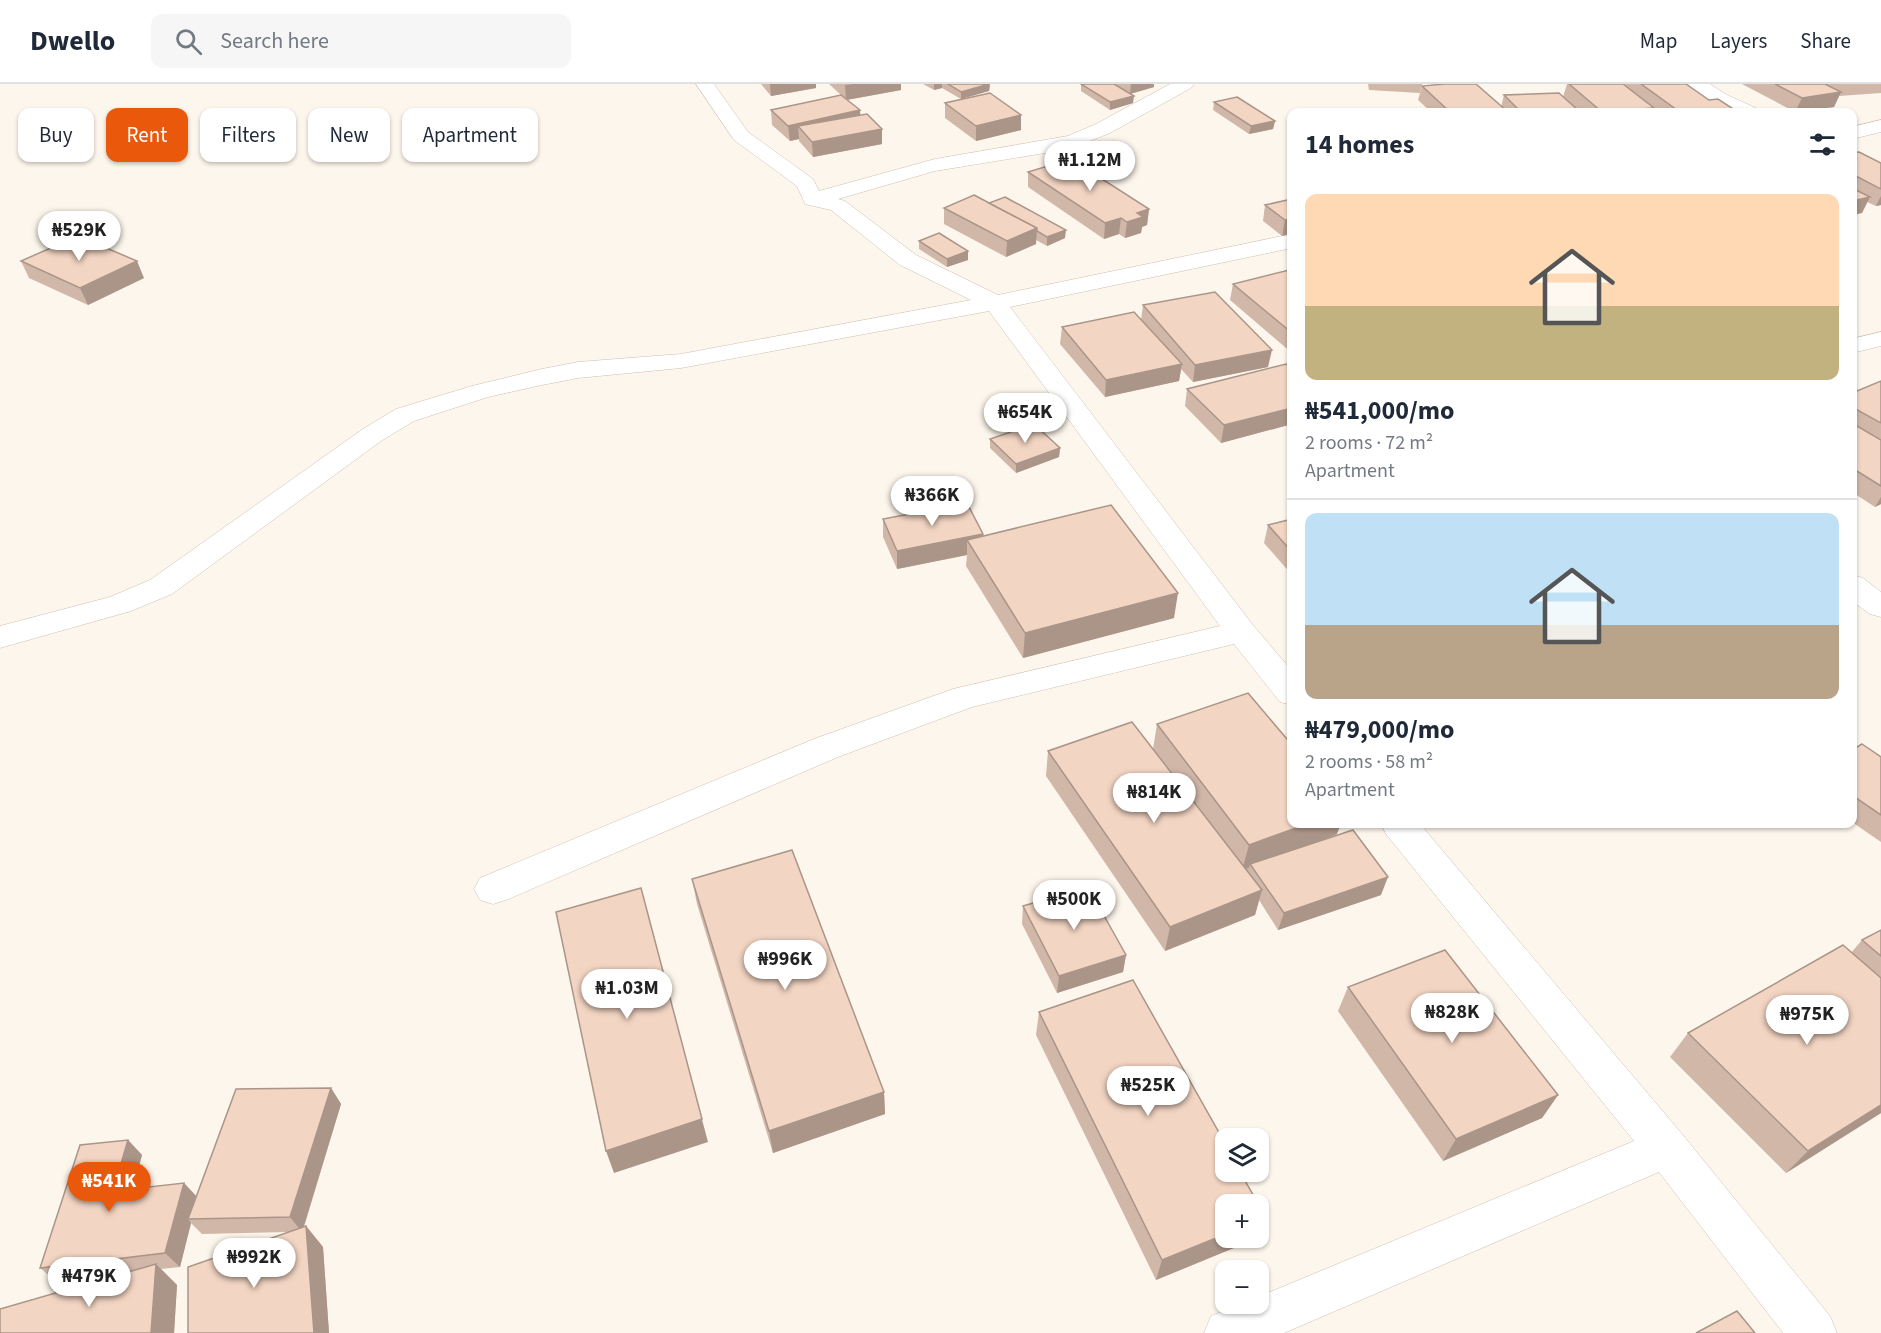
<!DOCTYPE html>
<meta charset="utf-8">
<style>
body{margin:0;font-family:"Source Sans 3",sans-serif;background:#f6f6f7;color:#1f2937;height:100vh;display:flex;flex-direction:column;font-size:22px;white-space:nowrap}
*{box-sizing:border-box;margin:0}
p{font-size:20px;color:#747a83}
.icon{flex:none;width:33px;height:33px;fill:none;stroke:currentColor;stroke-width:2;stroke-linecap:round;stroke-linejoin:round}
.map{position:relative;flex:1;overflow:hidden}
.drawer{position:absolute;left:1287px;top:24px;width:570px;height:720px;display:flex;flex-direction:column;background:#fff;border-radius:12px;box-shadow:0 2px 4px #0004}
.drawer>*{flex:none}
.hud{position:absolute;left:18px;top:24px;width:570px;height:54px;display:flex;gap:12px}
.tools{position:absolute;left:1215px;top:1044px;display:grid;gap:12px}
.tools a{display:grid;place-items:center;width:54px;height:54px;border-radius:12px;background:#fff;box-shadow:0 2px 4px #0004;font-size:30px}
.price{position:absolute;translate:-50% -51px;padding:0 14px;border-radius:21px;background:#fff;color:#222;font-size:20px;line-height:39px;filter:drop-shadow(0 2px 3px #0008)}
.price::after{content:'';position:absolute;left:50%;top:36px;width:18px;height:14px;margin-left:-9px;background:inherit;clip-path:polygon(0 0,100% 0,50% 100%)}
.price.selected{background:#ea580c;color:#fff}
ul{padding:0;list-style:none}
li{display:grid;align-content:center;gap:12px;height:318px;padding:0 18px}
li+li{border-top:2px solid #e0e1e3}
li span{display:grid;place-items:center;height:186px;border-radius:12px;color:#555}
li>.icon{margin-inline-start:auto}
span .icon{width:108px;height:108px;fill:#fffc;stroke-width:1}
li b{font-size:26px}
h2{display:flex;justify-content:space-between;align-items:center;height:72px;padding:0 18px;font-size:26px}
.tag{padding:0 21px;border-radius:12px;background:#fff;box-shadow:0 2px 4px #0004;font-size:21px;line-height:54px}
.tag.selected{background:#ea580c;color:#fff}
header{display:flex;align-items:center;gap:36px;box-sizing:border-box;height:84px;padding:0 30px;background:#fff;border-bottom:2px solid #e0e1e3}
header strong{font-size:28px}
nav{display:flex;gap:33px;margin-inline-start:auto;font-size:21px}
.search{width:420px;height:54px;background:#f6f6f7;display:flex;align-items:center;gap:15px;box-sizing:border-box;padding:0 21px;border-radius:12px;color:#747a83;font-size:22px}
.map>svg:first-child{display:block}
.lines{fill:none;stroke-linecap:round;stroke-linejoin:round}
.minor-casing{stroke:#d1beb0;stroke-width:1}
.minor{fill:#fff;fill-rule:evenodd}
.wall{fill:#d1b7a8}
.shaded-wall{fill:#aa9588}
.building{fill:#f3d5c3;stroke:#aa9588;stroke-width:1.5}
</style>
<header>
<strong>Dwello</strong>
<div class="search"><svg class="icon" aria-label="search" viewBox="0 0 24 24"><circle cx="10" cy="10" r="6"/><path d="M15 15l6 6"/></svg>Search here</div>
<nav><a>Map</a><a>Layers</a><a>Share</a></nav>
</header>
<div class="map">
<svg width="1881" height="1249" viewBox="0 0 1881 1249">
<rect width="100%" height="100%" fill="#fdf6ec"/>
<g class="lines">
<defs>
<g id="minor">
<path d="M696 0H714L748 48 813 95 819 107 935 75 1068 52 1096 40 1170 0H1194L1191 4 1110 49 1082 60 1045 69 935 87 838 115 845 117 916 171 998 211 1292 150V164L1010 223 1252 540 1292 587V621L1280 618 1234 560 972 623 838 673 506 816 493 820 480 816 474 805 480 794 814 655 953 605 1220 542 989 227 681 284 578 294 542 301 488 313 414 337 381 357 172 510 131 527 0 564V542L110 513 150 496 363 345 396 325 472 302 542 285 578 278 681 270 971 216 900 181 831 126 805 120 797 102 734 56Z"/>
<path d="M1688 0H1710L1727 11 1756 24 1759 28C1735 30 1703 21 1688 0Z"/>
<path d="M1881 36V48L1852 55V43Z"/>
<path d="M1881 248V262L1852 269V255Z"/>
<path d="M1852 491 1863 494 1881 508V533L1870 530 1852 517Z"/>
<path d="M1381 740H1420L1682 1050 1830 1232 1837 1249H1783L1659 1088 1284 1249H1204L1211 1232 1242 1220H1258V1213L1634 1057 1386 750Z"/>
</g>
</defs>
<use href="#minor" class="minor-casing"/>
<use href="#minor" class="minor"/>
</g>
<g class="wall">
<path d="M761 0H816V4L771 12Z"/>
<path d="M829 0H901V6L847 16 860 31 882 60 813 73 799 57V55L790 57 772 41 771 26 841 11Z"/>
<path d="M923 0H990L989 7 961 15 942 4 934 6Z"/>
<path d="M1081 0H1154V3L1130 10 1133 19 1110 26 1081 7Z"/>
<path d="M1368 0H1422L1420 9 1369 6Z"/>
<path d="M1567 0H1623L1625 2V0H1686L1709 16 1738 28H1654L1653 27 1652 28H1431L1418 16 1422 2 1501 23 1504 11 1563 13Z"/>
<path d="M1742 0H1881V9L1839 12 1834 23 1795 28Z"/>
<path d="M1214 18 1275 37 1273 45 1249 50 1213 26Z"/>
<path d="M945 19 1021 31V46L976 57 945 34Z"/>
<path d="M1852 69 1881 79V121L1876 122 1867 118 1862 129 1852 131Z"/>
<path d="M1028 88 1149 125 1147 141 1142 143 1141 149 1125 154 1119 150 1104 155 1028 103Z"/>
<path d="M1292 115 1282 152 1263 137 1265 121Z"/>
<path d="M944 124 1065 154 1047 162 1036 156V160L1006 173 944 140Z"/>
<path d="M919 157 968 176 947 183 919 165Z"/>
<path d="M21 177 144 194 88 221 29 194Z"/>
<path d="M1292 188V269L1230 216 1233 200Z"/>
<path d="M1143 221 1268 283 1193 298 1181 285 1179 297 1105 313 1060 260 1062 243 1141 236Z"/>
<path d="M1292 286V340L1221 359 1185 322 1187 305Z"/>
<path d="M1881 297V420L1875 423 1852 408V309Z"/>
<path d="M990 355 1060 364 1059 373 1016 389 990 364Z"/>
<path d="M883 435 983 450V452L1174 534 1023 574 966 482 967 471 897 485 883 453Z"/>
<path d="M1292 435V491L1264 459 1268 441Z"/>
<path d="M1157 640 1337 750 1318 758 1381 811 1278 846 1259 816 1255 831 1165 867 1046 692 1048 667 1153 665Z"/>
<path d="M1852 666 1881 673V758L1852 738Z"/>
<path d="M692 795 884 1008 885 1030 773 1069 697 820Z"/>
<path d="M1023 822 1126 871 1123 888 1057 909 1022 840Z"/>
<path d="M1881 846V1029L1786 1089 1670 973 1688 949 1851 869 1862 856Z"/>
<path d="M1133 896 1226 1061V1088H1240L1266 1133 1258 1152V1120H1226V1154H1258L1156 1196 1036 951 1039 928Z"/>
<path d="M1348 903 1558 1011 1542 1034 1443 1077 1338 927Z"/>
<path d="M331 1004 341 1020 304 1143 306 1142 323 1163 329 1249H188L289 1148 202 1150 191 1139 180 1183 161 1185 177 1201 174 1249H0L123 1190 57 1198 40 1184 128 1056 142 1071 133 1105 184 1099 196 1112Z"/>
</g>
<g class="shaded-wall">
<path d="M770 0H816V4L771 12Z"/>
<path d="M853 0H901V6L846 16 845 1Z"/>
<path d="M934 0H942V4L934 6Z"/>
<path d="M990 0 989 7 961 15V8Z"/>
<path d="M1131 0H1154V3L1130 10Z"/>
<path d="M1841 8 1834 23 1795 28 1802 14Z"/>
<path d="M1134 12 1133 19 1110 26V18Z"/>
<path d="M860 26 861 41 798 42 799 55 790 57 788 42Z"/>
<path d="M1021 31V46L976 57V42Z"/>
<path d="M1275 37 1273 45 1249 50 1251 42Z"/>
<path d="M882 45V60L813 73 812 58Z"/>
<path d="M1881 112V121L1876 122Z"/>
<path d="M1870 113 1862 129 1852 131V117Z"/>
<path d="M1149 125 1147 141 1142 143 1141 149 1125 154 1127 138 1137 129Z"/>
<path d="M1121 134 1119 150 1104 155 1105 139Z"/>
<path d="M1292 135V150L1282 152 1285 136Z"/>
<path d="M1037 144 1036 160 1006 173 1007 157Z"/>
<path d="M1066 146 1065 154 1047 162V153Z"/>
<path d="M968 167V176L947 183V175Z"/>
<path d="M137 177 144 194 88 221 80 204Z"/>
<path d="M1272 266 1268 283 1193 298 1195 281Z"/>
<path d="M1182 280 1179 297 1105 313 1106 296Z"/>
<path d="M1292 324V340L1221 359 1224 341Z"/>
<path d="M1060 364 1059 373 1016 389V380Z"/>
<path d="M1881 413V420L1875 423Z"/>
<path d="M983 450V467L967 456V471L897 485V467Z"/>
<path d="M1178 509 1174 534 1023 574 1025 549Z"/>
<path d="M1307 740H1341L1337 750 1252 783 1250 780 1249 784 1242 786 1249 761Z"/>
<path d="M1388 793 1381 811 1278 846 1284 829Z"/>
<path d="M1262 806 1255 831 1165 867 1170 843Z"/>
<path d="M647 829 708 1058 614 1089 606 1067Z"/>
<path d="M1126 871 1123 888 1057 909 1059 892Z"/>
<path d="M331 1004 341 1020 302 1148 290 1133Z"/>
<path d="M884 1008 885 1030 773 1069 769 1047Z"/>
<path d="M1558 1011 1542 1034 1443 1077 1456 1055Z"/>
<path d="M1881 1021V1029L1786 1089 1808 1067Z"/>
<path d="M128 1056 142 1071 128 1122 113 1107Z"/>
<path d="M184 1099 198 1114 188 1135 191 1139 180 1183 165 1169Z"/>
<path d="M1266 1133 1258 1152V1136Z"/>
<path d="M306 1142 323 1163 329 1249H314Z"/>
<path d="M1226 1150V1154H1258L1156 1196 1162 1176Z"/>
<path d="M156 1180 177 1201 174 1249H151Z"/>
</g>
<g class="building">
<path d="M948 0H989L961 8Z"/>
<path d="M1081 0H1114L1134 12 1110 18Z"/>
<path d="M1445 0H1476L1508 28H1450L1422 2Z"/>
<path d="M1569 0H1623L1654 24 1602 28Z"/>
<path d="M1641 0H1686L1709 16 1718 15 1738 28H1680Z"/>
<path d="M1775 0H1825L1841 8 1802 14Z"/>
<path d="M990 9 1021 31 976 42 945 19Z"/>
<path d="M1559 9 1580 28H1521L1504 11Z"/>
<path d="M841 11 860 26 788 42 771 26Z"/>
<path d="M1237 13 1275 37 1251 42 1214 18Z"/>
<path d="M867 30 882 45 812 58 798 42Z"/>
<path d="M1859 68 1881 79V105L1852 90V69Z"/>
<path d="M1071 75 1149 125 1137 129 1143 133 1127 138 1121 134 1105 139 1028 88Z"/>
<path d="M1852 104 1870 113 1852 117Z"/>
<path d="M974 111 1037 144 1007 157 944 124Z"/>
<path d="M1005 113 1066 146 1047 153 1037 147V144L989 119Z"/>
<path d="M1292 115V135L1285 136 1265 121Z"/>
<path d="M939 149 968 167 947 175 919 157Z"/>
<path d="M78 152 137 177 80 204 21 177Z"/>
<path d="M1289 186 1292 188V249L1233 200Z"/>
<path d="M1215 208 1272 266 1195 281 1143 221Z"/>
<path d="M1134 228 1182 280 1106 296 1062 243Z"/>
<path d="M1286 280 1292 286V324L1224 341 1187 305Z"/>
<path d="M1881 297V339L1852 323V309Z"/>
<path d="M1852 339 1881 356V402L1852 384Z"/>
<path d="M1034 340 1060 364 1016 380 990 355Z"/>
<path d="M967 419 983 450 897 467 883 435Z"/>
<path d="M1111 421 1178 509 1025 549 967 456Z"/>
<path d="M1292 435V468L1268 441Z"/>
<path d="M1248 609 1292 661V740H1307L1249 761 1157 640Z"/>
<path d="M1132 638 1262 806 1170 843 1048 667Z"/>
<path d="M1862 660 1881 673V731L1852 711V666Z"/>
<path d="M1353 746 1388 793 1284 829 1250 780Z"/>
<path d="M792 766 884 1008 769 1047 692 795Z"/>
<path d="M1088 803 1126 871 1059 892 1023 822Z"/>
<path d="M641 804 702 1035 606 1067 556 828Z"/>
<path d="M1881 846V872L1862 856Z"/>
<path d="M1843 861 1881 894V1021L1808 1067 1688 949Z"/>
<path d="M1445 866 1558 1011 1456 1055 1348 903Z"/>
<path d="M1133 896 1226 1061V1088H1240L1266 1133 1258 1136V1120H1226V1150L1162 1176 1039 928Z"/>
<path d="M331 1004 290 1133 188 1135 236 1005Z"/>
<path d="M128 1056 113 1107 184 1099 165 1169 40 1184 80 1061Z"/>
<path d="M306 1142 314 1249H188V1183Z"/>
<path d="M156 1180 151 1249H0V1225Z"/>
<path d="M1737 1227 1755 1249H1696Z"/>
</g>
</svg>
<div class="tools">
<a><svg class="icon" aria-label="layers" viewBox="0 0 24 24"><path d="M12 4l9 5-9 5-9-5zM3 14l9 5 9-5"/></svg></a>
<a>+</a>
<a>−</a>
</div>
<b class="price" style="left:1090px;top:108px">₦1.12M</b>
<b class="price" style="left:79px;top:178px">₦529K</b>
<b class="price" style="left:1025px;top:360px">₦654K</b>
<b class="price" style="left:932px;top:443px">₦366K</b>
<b class="price" style="left:1154px;top:740px">₦814K</b>
<b class="price" style="left:1074px;top:847px">₦500K</b>
<b class="price" style="left:785px;top:907px">₦996K</b>
<b class="price" style="left:627px;top:936px">₦1.03M</b>
<b class="price" style="left:1452px;top:960px">₦828K</b>
<b class="price" style="left:1807px;top:962px">₦975K</b>
<b class="price" style="left:1148px;top:1033px">₦525K</b>
<b class="price selected" style="left:109px;top:1129px">₦541K</b>
<b class="price" style="left:254px;top:1205px">₦992K</b>
<b class="price" style="left:89px;top:1224px">₦479K</b>
<div class="hud">
<a class="tag">Buy</a>
<a class="tag selected">Rent</a>
<a class="tag">Filters</a>
<a class="tag">New</a>
<a class="tag">Apartment</a>
</div>
<section class="drawer">
<h2>14 homes<svg class="icon" aria-label="filters" viewBox="0 0 24 24"><path d="M4 7h16M4 17h16"/><circle cx="9" cy="7" r="2"/><circle cx="15" cy="17" r="2"/></svg></h2>
<ul>
<li><span style="background:linear-gradient(#ffd9b3 60%,#c2b280 0)"><svg class="icon" aria-label="home" viewBox="0 0 24 24"><path d="M3 11l9-7 9 7M6 9v11h12V9"/></svg></span><div><b>₦541,000/mo</b><p>2 rooms · 72 m²</p><p>Apartment</p></div></li>
<li><span style="background:linear-gradient(#bfe0f5 60%,#b9a48a 0)"><svg class="icon" aria-label="home" viewBox="0 0 24 24"><path d="M3 11l9-7 9 7M6 9v11h12V9"/></svg></span><div><b>₦479,000/mo</b><p>2 rooms · 58 m²</p><p>Apartment</p></div></li>
</ul>
</section>
</div>
